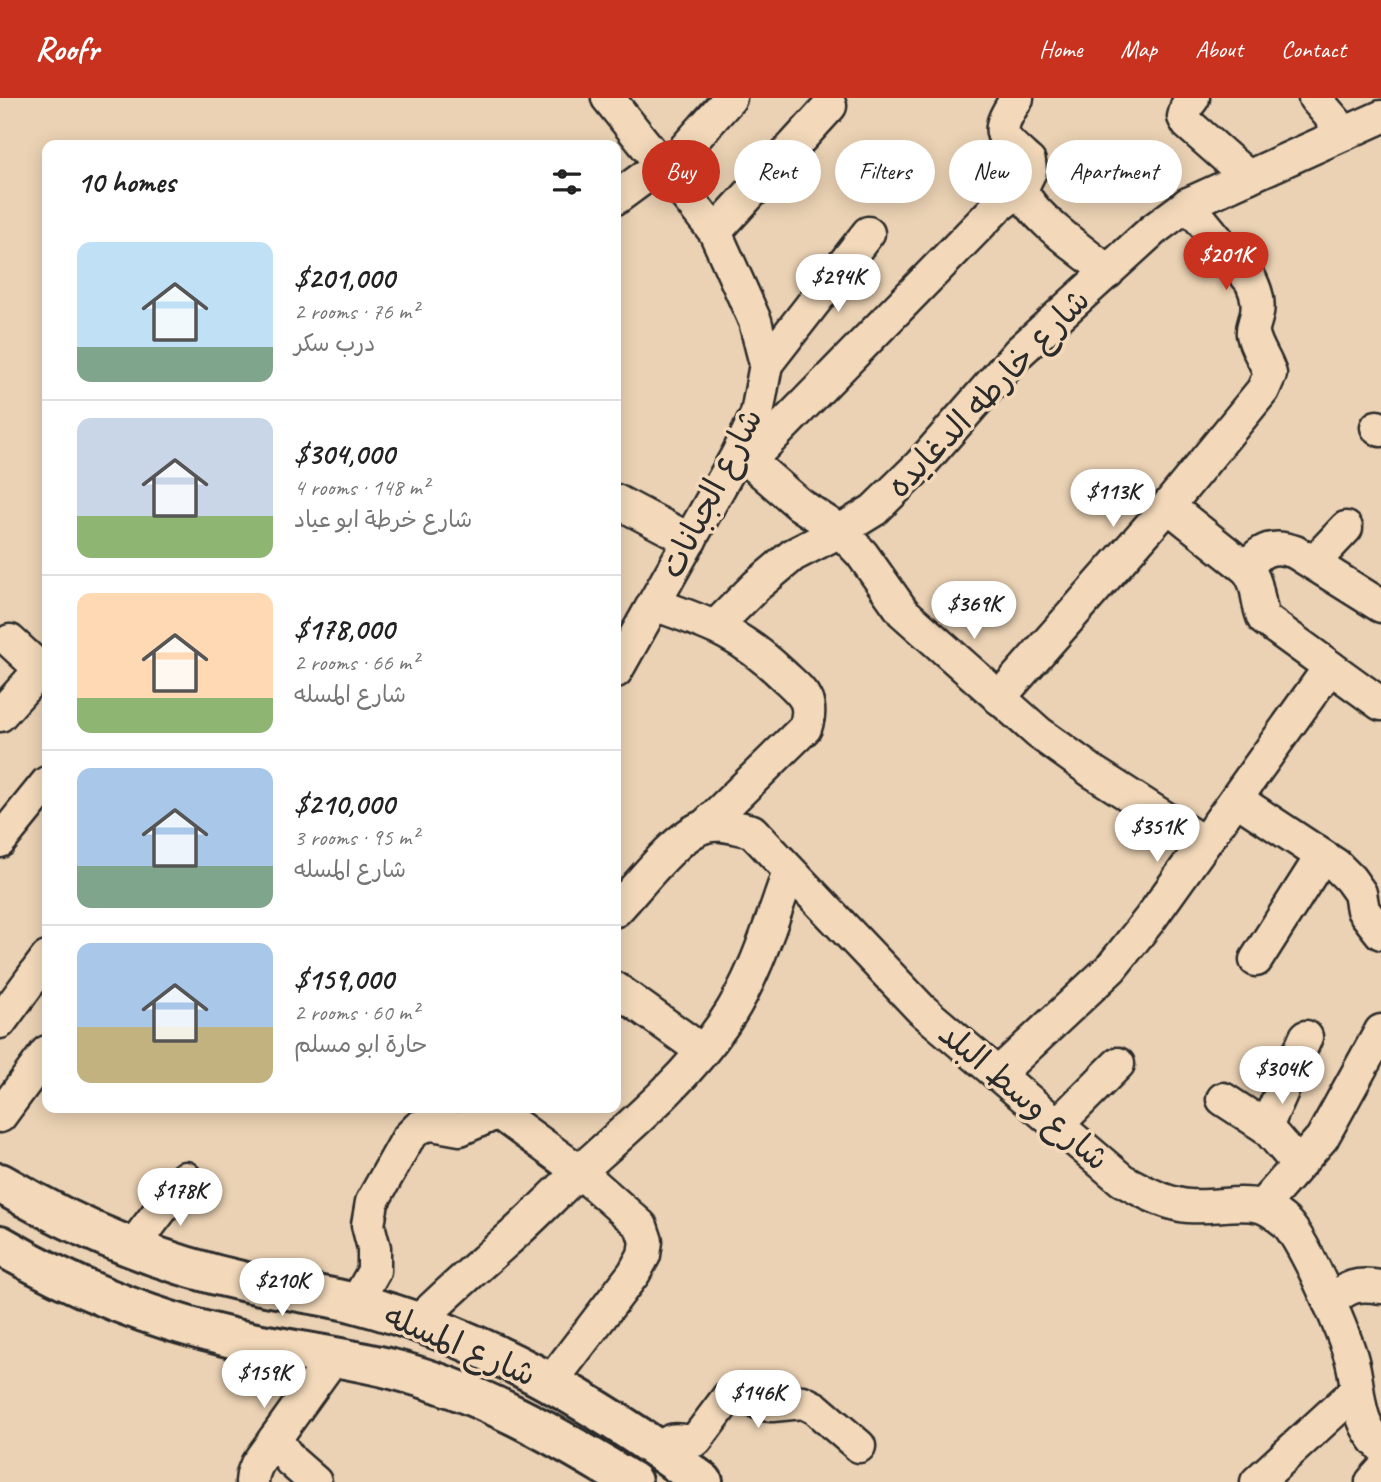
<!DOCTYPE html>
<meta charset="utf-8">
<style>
body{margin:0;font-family:Caveat,"Playpen Sans Arabic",sans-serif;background:#f2f2f2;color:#222;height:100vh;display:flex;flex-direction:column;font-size:26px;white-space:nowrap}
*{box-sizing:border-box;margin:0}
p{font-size:23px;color:#767676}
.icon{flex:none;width:38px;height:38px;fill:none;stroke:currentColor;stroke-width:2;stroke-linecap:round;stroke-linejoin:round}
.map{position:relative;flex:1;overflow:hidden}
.sheet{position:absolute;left:42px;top:42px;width:579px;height:973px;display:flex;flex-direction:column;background:#fff;border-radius:14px;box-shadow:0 4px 18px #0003}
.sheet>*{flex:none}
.banner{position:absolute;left:642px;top:42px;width:634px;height:63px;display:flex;gap:14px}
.price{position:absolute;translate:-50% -60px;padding:0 16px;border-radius:24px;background:#fff;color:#222;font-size:23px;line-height:46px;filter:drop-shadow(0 2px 4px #0008)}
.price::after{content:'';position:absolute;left:50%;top:42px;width:21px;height:16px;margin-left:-10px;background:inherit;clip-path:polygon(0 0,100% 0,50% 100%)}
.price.on{background:#c8321e;color:#fff}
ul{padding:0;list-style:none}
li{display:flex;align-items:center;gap:21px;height:175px;padding:0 35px}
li+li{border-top:2px solid #e0e0e0}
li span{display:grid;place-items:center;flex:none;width:196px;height:140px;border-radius:14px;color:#555}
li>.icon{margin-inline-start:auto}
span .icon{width:84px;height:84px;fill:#fffc;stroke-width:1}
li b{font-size:30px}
h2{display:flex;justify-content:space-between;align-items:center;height:84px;padding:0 35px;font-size:30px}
.chip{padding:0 24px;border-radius:32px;background:#fff;box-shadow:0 4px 18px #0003;font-size:24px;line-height:63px}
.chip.on{background:#c8321e;color:#fff}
header{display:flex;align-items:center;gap:42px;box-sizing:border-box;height:98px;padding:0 35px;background:#c8321e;color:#fff}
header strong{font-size:33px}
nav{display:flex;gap:38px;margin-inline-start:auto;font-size:24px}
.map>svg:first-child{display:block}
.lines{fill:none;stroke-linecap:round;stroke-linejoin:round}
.street-casing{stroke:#2b2b2b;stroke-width:37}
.secondary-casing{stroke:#2b2b2b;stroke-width:44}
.street{stroke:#f3d9ba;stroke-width:32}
.secondary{stroke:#f3d9ba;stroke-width:38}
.labels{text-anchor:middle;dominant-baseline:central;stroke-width:7;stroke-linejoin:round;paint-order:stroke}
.street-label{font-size:33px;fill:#2b2b2b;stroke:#f3d9ba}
</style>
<header>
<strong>Roofr</strong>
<nav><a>Home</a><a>Map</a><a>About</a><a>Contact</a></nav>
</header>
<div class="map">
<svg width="1381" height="1384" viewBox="0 0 1381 1384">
<rect width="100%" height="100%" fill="#ebd2b4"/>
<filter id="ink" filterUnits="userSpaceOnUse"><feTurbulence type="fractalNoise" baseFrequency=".0143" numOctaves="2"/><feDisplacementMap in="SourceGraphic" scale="14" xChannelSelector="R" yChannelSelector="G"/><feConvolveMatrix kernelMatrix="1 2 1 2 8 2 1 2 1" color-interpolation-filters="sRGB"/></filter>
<g filter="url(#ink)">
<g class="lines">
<defs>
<g id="street">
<path d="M608 0 715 134 755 223 766 266 757 316 739 354 616 573"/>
<path d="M1017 0C994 36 999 37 1029 64L1030 73 1021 91C1032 119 1083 153 1108 174"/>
<path d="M1193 0 1187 8 1184 19 1188 26 1248 79"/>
<path d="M1315 0 1345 35"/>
<path d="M666 72 730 0"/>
<path d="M616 100 661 67"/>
<path d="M715 134 830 8"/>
<path d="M766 266 868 135"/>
<path d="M1377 329 1381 332"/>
<path d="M739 354 799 406 840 433 862 456 903 514 1039 635 1093 674 1204 745"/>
<path d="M749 363 996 110 1021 91"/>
<path d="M616 403 690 442"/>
<path d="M1168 408 1247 471C1260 486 1256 504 1264 521L1381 606"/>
<path d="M1313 465 1346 430"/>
<path d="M1247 471C1259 451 1273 446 1295 454L1381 508"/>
<path d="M654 506C709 526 738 534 782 576 801 594 815 602 805 630L705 728"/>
<path d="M716 528 756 488 793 457 840 433 874 412 920 367 1019 254 1153 132 1188 106 1381 19"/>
<path d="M10 543 47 577"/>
<path d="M999 600 1168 408 1263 292 1270 276C1266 262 1256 251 1253 236 1252 228 1256 223 1257 215 1259 203 1256 194 1251 183L1188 106"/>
<path d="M0 617 41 571"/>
<path d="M1236 701 1336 767 1350 781 1360 795 1363 812 1381 835"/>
<path d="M0 743 47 685"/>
<path d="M616 812C638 789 675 739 703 729 718 723 737 730 752 733L921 911 1122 1082C1141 1092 1160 1103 1181 1107 1207 1112 1236 1102 1260 1108 1268 1110 1277 1117 1283 1122 1302 1135 1343 1234 1351 1259 1361 1293 1354 1321 1381 1348"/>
<path d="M1256 862 1322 758"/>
<path d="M616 891 701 952"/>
<path d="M0 924 47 860"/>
<path d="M998 976 1111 870 1150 821 1330 569"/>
<path d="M1223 1001 1266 1029 1298 1066"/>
<path d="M492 1010 580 1074 641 1128 646 1143 644 1157 634 1175 550 1285"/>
<path d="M0 1018 47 954"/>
<path d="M1057 1027 1118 966"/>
<path d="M1266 1029 1306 939"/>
<path d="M1262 1108 1322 1040 1381 933"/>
<path d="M133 1148 185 1080"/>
<path d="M1329 1204C1349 1188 1356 1185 1381 1189"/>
<path d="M356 1205 374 1173V1150L368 1127 372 1104 408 1040 419 1029 432 1026 460 1031 496 1015"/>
<path d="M417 1225C445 1197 474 1172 503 1146 530 1123 554 1097 580 1073 631 1027 685 982 724 925 755 880 771 824 789 774"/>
<path d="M275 1341 291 1363 315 1384"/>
<path d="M661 1353C673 1334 679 1347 696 1342L729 1298 738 1296 763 1306 772 1307 803 1304 815 1310 859 1348"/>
<path d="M252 1384 253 1376 257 1366 333 1260"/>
<path d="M1257 1384 1356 1293"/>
<path d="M1372 1384 1381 1374"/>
</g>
<g id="secondary">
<path d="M0 1085C75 1129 161 1166 246 1184 282 1192 319 1196 355 1205 483 1238 599 1307 703 1384"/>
<path d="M0 1147C73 1190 154 1222 236 1241 288 1252 341 1258 392 1271 479 1293 557 1338 632 1384"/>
</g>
</defs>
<use href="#street" class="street-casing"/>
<use href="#secondary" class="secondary-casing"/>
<use href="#street" class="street"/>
<use href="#secondary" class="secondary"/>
</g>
</g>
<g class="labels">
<g class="street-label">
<text transform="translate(988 295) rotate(-46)">شارع خارطه الدغايده</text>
<text transform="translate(711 395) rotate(-63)">شارع الجبانات</text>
<text transform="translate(1024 998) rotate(40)">شارع وسط البلد</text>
<text transform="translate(460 1247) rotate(23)">شارع المسله</text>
</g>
</g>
</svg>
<b class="price on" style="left:1226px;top:194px">$201K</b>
<b class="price" style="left:838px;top:216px">$294K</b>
<b class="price" style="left:1113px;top:431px">$113K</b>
<b class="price" style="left:974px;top:543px">$369K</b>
<b class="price" style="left:1157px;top:766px">$351K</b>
<b class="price" style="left:1282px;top:1008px">$304K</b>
<b class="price" style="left:180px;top:1130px">$178K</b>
<b class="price" style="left:282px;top:1220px">$210K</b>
<b class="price" style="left:264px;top:1312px">$159K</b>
<b class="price" style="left:758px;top:1332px">$146K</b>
<div class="banner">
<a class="chip on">Buy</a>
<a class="chip">Rent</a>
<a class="chip">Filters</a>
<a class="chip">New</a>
<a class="chip">Apartment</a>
</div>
<section class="sheet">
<h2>10 homes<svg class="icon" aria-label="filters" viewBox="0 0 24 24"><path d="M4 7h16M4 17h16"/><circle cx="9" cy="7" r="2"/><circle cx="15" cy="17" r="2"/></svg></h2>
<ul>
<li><span style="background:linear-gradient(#bfe0f5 75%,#7fa58c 0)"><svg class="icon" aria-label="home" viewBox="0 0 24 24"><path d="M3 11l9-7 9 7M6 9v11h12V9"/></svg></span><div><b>$201,000</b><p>2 rooms · 76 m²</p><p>درب سكر</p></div></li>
<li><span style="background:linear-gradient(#c9d6e8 70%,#8fb573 0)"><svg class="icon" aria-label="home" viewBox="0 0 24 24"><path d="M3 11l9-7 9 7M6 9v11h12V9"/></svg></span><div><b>$304,000</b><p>4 rooms · 148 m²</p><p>شارع خرطة ابو عياد</p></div></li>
<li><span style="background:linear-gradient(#ffd9b3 75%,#8fb573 0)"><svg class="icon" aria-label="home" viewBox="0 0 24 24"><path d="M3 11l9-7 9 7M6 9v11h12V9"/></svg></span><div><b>$178,000</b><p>2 rooms · 66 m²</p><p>شارع المسله</p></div></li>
<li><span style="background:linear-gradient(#a9c7e8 70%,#7fa58c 0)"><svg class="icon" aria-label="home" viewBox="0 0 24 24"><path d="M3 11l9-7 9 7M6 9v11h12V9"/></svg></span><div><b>$210,000</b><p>3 rooms · 95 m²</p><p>شارع المسله</p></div></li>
<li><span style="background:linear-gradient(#a9c7e8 60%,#c2b280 0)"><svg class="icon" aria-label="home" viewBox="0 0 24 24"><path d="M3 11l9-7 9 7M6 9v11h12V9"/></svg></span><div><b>$159,000</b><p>2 rooms · 60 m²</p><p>حارة ابو مسلم</p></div></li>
</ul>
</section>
</div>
